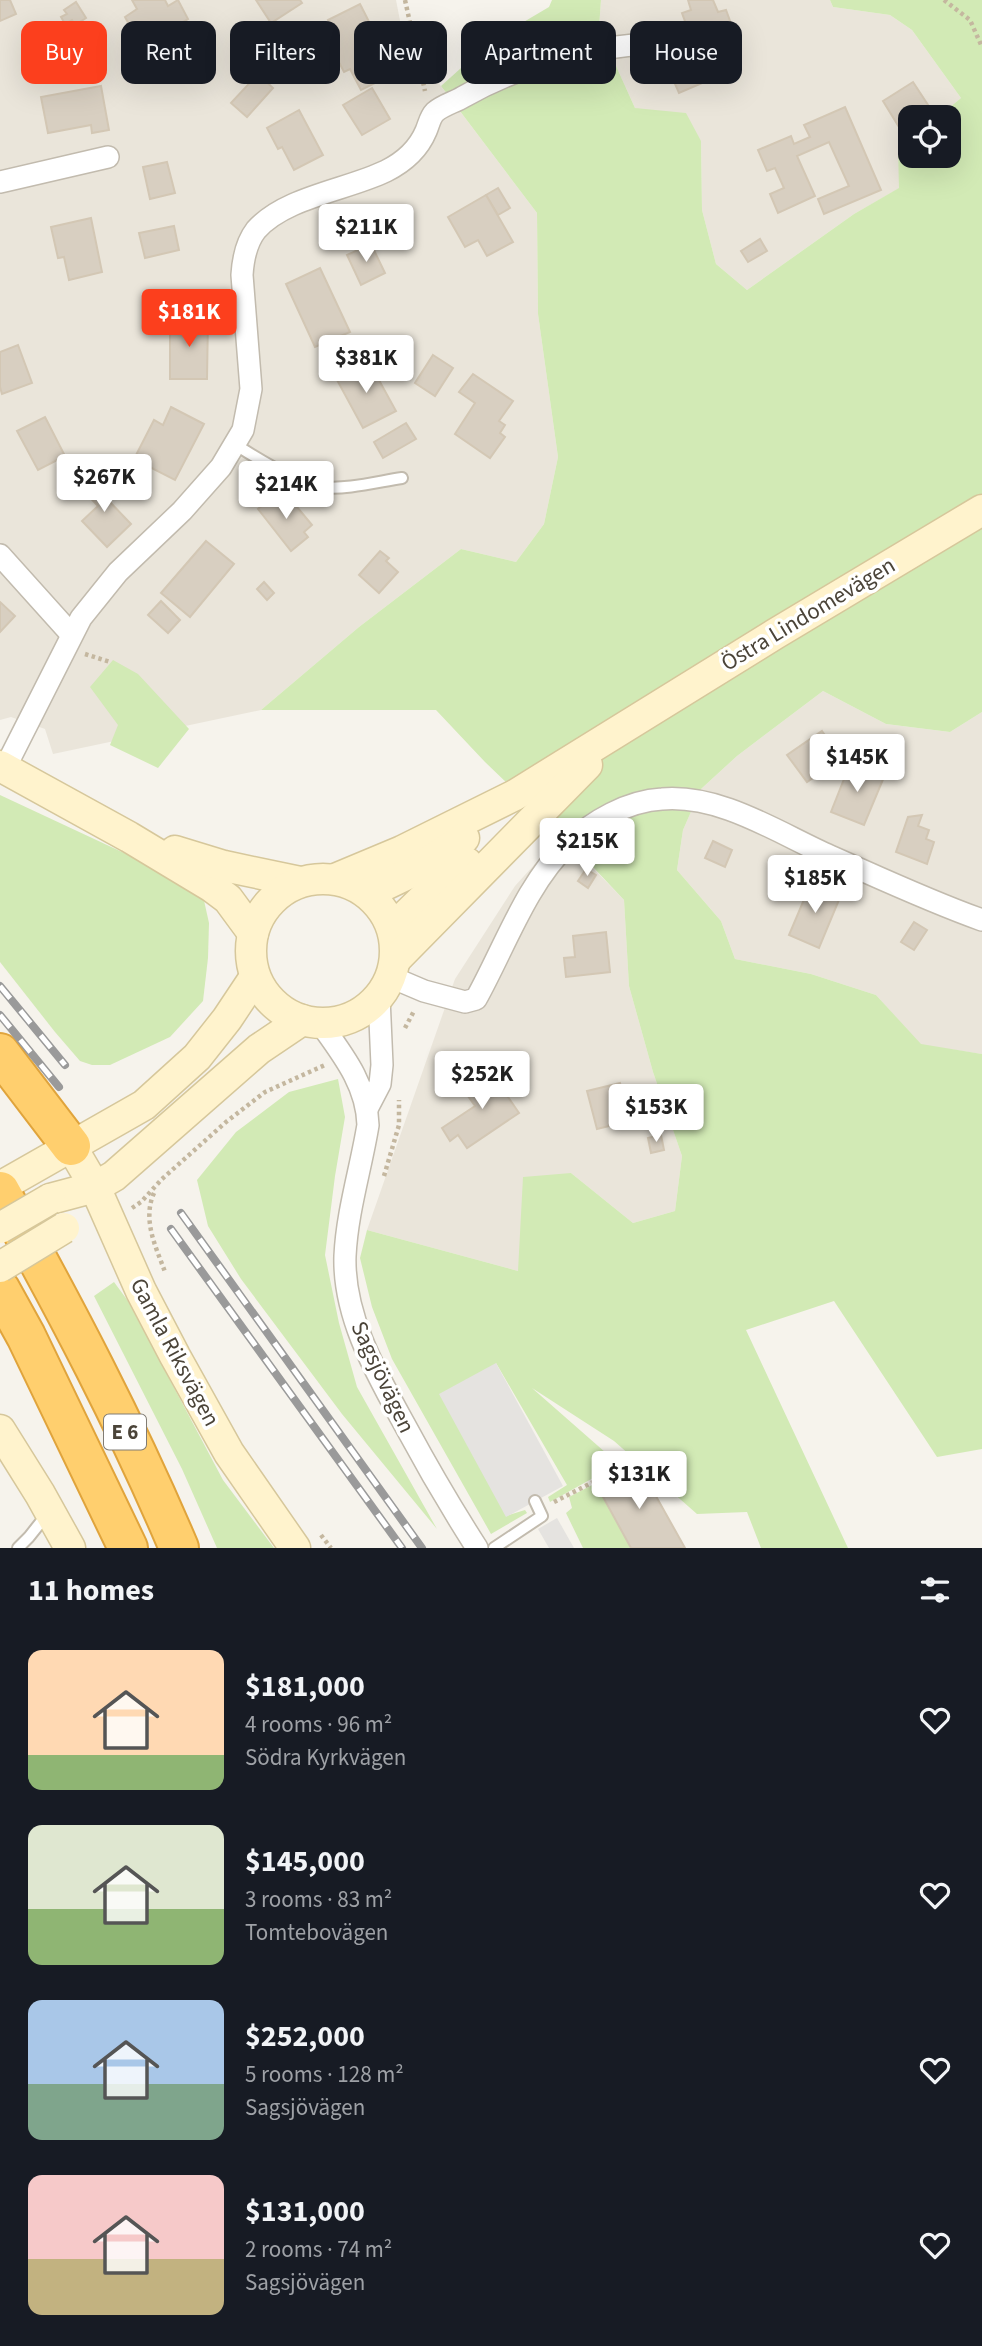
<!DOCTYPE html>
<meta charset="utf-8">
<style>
body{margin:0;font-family:"Source Sans 3",sans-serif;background:#20242c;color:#f1f3f6;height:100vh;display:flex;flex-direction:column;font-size:26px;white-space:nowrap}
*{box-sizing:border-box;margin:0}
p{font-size:23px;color:#9ea1a6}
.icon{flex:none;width:38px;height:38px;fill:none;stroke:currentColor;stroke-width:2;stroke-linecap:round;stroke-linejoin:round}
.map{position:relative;height:1548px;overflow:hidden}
.sheet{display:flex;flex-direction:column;background:#171b24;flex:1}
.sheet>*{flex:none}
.guide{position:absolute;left:21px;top:21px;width:942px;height:63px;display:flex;gap:14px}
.buttons{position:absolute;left:898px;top:105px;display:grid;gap:14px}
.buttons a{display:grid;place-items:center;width:63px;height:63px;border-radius:14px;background:#171b24;box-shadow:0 7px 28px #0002;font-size:35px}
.price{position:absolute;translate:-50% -60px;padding:0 16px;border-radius:7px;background:#fff;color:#222;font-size:23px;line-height:46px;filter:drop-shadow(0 2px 4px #0008)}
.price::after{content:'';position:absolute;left:50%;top:42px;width:21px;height:16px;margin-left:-10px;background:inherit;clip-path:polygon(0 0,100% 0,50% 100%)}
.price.current{background:#fc3f1d;color:#fff}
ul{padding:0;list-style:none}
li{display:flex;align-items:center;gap:21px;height:175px;padding:0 28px}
li span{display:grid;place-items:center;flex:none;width:196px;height:140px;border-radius:14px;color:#555}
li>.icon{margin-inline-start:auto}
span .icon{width:84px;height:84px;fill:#fffc;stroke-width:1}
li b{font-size:30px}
h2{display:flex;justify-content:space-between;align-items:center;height:84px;padding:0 28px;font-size:30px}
.chip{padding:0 24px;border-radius:14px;background:#171b24;box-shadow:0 7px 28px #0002;font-size:24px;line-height:63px}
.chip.current{background:#fc3f1d;color:#fff}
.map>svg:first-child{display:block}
.residential{fill:#eae5da}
.green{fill:#d2eab5}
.parking{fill:#e5e3e0}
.building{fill:#d8cfc1;stroke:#d3c7b4;stroke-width:2}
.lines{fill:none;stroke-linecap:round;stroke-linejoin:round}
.lane-casing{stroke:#c2bbae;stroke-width:14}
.street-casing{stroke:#c2bbae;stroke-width:24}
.secondary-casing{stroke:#d6c79b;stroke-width:33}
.highway-casing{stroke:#e0a43c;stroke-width:42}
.path{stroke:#c4b79f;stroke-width:4.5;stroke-dasharray:3.5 3.5;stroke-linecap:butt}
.lane{stroke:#fff;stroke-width:10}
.street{stroke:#fff;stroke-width:21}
.secondary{stroke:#fff3cd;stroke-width:30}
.highway{stroke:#ffcf6e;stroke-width:38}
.rail-casing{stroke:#9a9a9a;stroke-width:8}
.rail{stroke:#fff;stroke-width:5;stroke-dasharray:16;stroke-linecap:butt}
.secondary-bridge-casing{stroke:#d6c79b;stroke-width:33;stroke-linecap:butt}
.secondary-bridge{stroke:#fff3cd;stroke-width:30}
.labels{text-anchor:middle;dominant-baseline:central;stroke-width:7;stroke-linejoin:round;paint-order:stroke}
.shield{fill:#fff;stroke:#817c74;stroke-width:2}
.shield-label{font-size:21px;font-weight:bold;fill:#4b4439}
.street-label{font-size:23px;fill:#4b4439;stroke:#fff}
</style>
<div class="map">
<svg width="982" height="1548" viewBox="0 0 982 1548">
<rect width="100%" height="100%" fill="#f6f3ec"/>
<g class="residential">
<path d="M0 0H396L403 36 537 213 538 314 558 457 544 524 516 562 461 549 359 627 261 710 53 754 45 729 11 717 0 720Z"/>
<path d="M601 0H830L833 7 890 15 912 30 961 98 938 117H910V141L898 152 900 188 854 214 747 290 716 264 702 210 701 141 635 108 599 28Z"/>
<path d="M823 691 886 724 950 732 982 712V1054L921 1045 876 995 811 974 735 959 721 921 677 870 683 830 701 789 737 756Z"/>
<path d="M561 835 624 900 629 986 653 1072 682 1156 675 1211 633 1223 571 1173 518 1271 367 1230 455 979 515 886Z"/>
</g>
<g class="green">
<path d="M552 0H601L599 28 635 108 686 113 701 141 702 210 716 264 747 290 854 214 899 188 898 151 910 141V156H948V117H938L961 98 912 30 890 15 833 7 830 0H982V712L950 732 886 724 823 691 737 756 701 789 683 830 677 870 721 921 735 959 811 974 876 995 921 1044 982 1054V1449L937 1457 834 1301 746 1330 848 1548H761L747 1512 697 1514 614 1441 532 1388 622 1467 604 1472 550 1502 548 1497 567 1485 496 1363 506 1516 525 1510 527 1513 491 1534 392 1359 372 1307 360 1258 367 1230 518 1271 523 1177 571 1173 633 1223 675 1211 682 1156 653 1072 629 986 624 900 577 850 485 762 436 710H261L359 627 461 549 516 562 544 524 558 457 538 314 537 213 441 86 490 42 549 7Z"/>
<path d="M113 660 138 674 189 729 158 768 110 745 118 725 90 687Z"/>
<path d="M0 795 152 866 203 896 209 923 208 958 203 1001 170 1037 110 1065H92L80 1061 55 1032 0 962Z"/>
<path d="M338 1079 345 1117 335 1176 325 1255 339 1323 357 1387 437 1529 342 1414 241 1279 208 1226 197 1180 236 1132 289 1092Z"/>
<path d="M114 1282 128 1301 223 1480 274 1548H217L182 1469 94 1296Z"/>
<path d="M596 1483 597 1486 631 1548H583L566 1513 572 1508 569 1497Z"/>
</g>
<g class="parking">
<path d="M496 1363 563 1486 506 1517 439 1394Z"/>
<path d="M557 1518 574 1548H549L538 1529Z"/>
</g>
<g class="building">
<path d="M0 0H10L16 14 0 21Z"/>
<path d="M132 0H165L168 6 178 0 188 19 141 46 125 17 137 9Z"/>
<path d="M256 0H300L302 3 271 23Z"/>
<path d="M688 0H713L718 12 726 10 734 32 716 38 719 46 706 51 698 29 689 32 682 13 691 10Z"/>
<path d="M76 2 86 18 75 25 72 20 65 24 61 17 67 14 64 10Z"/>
<path d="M360 4 395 73 361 90 350 69 344 72 326 37 334 33 328 20Z"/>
<path d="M714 59 721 75 679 93 672 77Z"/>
<path d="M258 74 273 88 247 117 231 103Z"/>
<path d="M913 82 930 108 915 117H910V120L899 127 883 101Z"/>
<path d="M101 86 109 130 92 133 91 125 48 133 41 97Z"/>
<path d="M372 88 390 119 362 135 343 105Z"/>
<path d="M845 107 881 190 824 214 818 199 849 186 829 142 797 156 815 196 778 213 770 194 784 188 775 168 767 171 758 150 791 136 794 144 810 137 804 125Z"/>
<path d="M299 110 323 155 294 170 282 147 278 149 267 128Z"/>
<path d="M167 162 175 193 150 199 143 167Z"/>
<path d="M498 188 510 208 498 215 486 195Z"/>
<path d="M486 195 513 242 487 256 478 240 465 247 448 217Z"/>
<path d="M91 218 102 272 69 280 64 257 58 258 51 227Z"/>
<path d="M174 226 179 250 145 258 139 233Z"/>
<path d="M760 239 767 251 748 262 741 251Z"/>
<path d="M371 244 385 273 361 285 347 255Z"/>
<path d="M320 268 350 332 315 347 286 284Z"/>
<path d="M170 319H208L207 379H170Z"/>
<path d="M18 345 32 383 2 394 0 387V352Z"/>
<path d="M433 355 453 368 435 396 415 383Z"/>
<path d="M369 362 396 411 363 428 337 380Z"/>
<path d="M473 374 513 401 499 421 505 425 500 433 505 437 490 458 455 434 475 403 459 392Z"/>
<path d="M171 407 204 424 175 480 134 459 154 420 163 425Z"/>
<path d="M45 417 65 456 38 470 17 431Z"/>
<path d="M406 423 416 439 383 458 374 442Z"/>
<path d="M95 476 113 495 108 500 131 524 107 547 82 521 98 506 82 489Z"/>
<path d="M275 495 280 501 287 495 312 525 304 532 308 537 291 551 258 509Z"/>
<path d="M206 541 234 564 190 617 161 593Z"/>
<path d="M380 551 389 558 386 561 398 572 379 593 359 575Z"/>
<path d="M264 582 274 593 267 600 257 589Z"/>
<path d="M161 601 180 620 168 633 148 615Z"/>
<path d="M0 602 15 616 0 632Z"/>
<path d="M822 731 841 758 807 782 787 755Z"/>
<path d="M850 764 884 777 864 825 831 812Z"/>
<path d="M922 815 918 826 929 830 926 839 934 842 927 864 896 852 908 817Z"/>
<path d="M713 841 732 850 725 867 705 858Z"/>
<path d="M586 869 596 875 588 888 578 881Z"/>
<path d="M811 883 841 895 819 948 789 935Z"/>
<path d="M914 922 927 930 914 950 901 942Z"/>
<path d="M606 932 610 972 566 977 564 958 575 957 573 936Z"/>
<path d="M490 1071 519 1113 467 1148 458 1135 450 1141 442 1128 475 1106 463 1089Z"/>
<path d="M620 1083 629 1121 597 1129 587 1091Z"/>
<path d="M661 1135 664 1150 651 1153 648 1138Z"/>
<path d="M638 1464 685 1548H631L597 1486Z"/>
</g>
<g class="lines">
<defs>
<g id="lane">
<path d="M236 445C255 457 298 484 320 487 347 490 376 482 402 478"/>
<path d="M18 1548 29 1537 48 1513"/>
<path d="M494 1548 542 1516 535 1501"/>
</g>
<g id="street">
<path d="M0 182 108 157"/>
<path d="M0 555 71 634"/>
<path d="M5 768 81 618 118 572 182 511 221 467 243 430 251 389 242 275C243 259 246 243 256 230 285 197 347 190 386 171 404 162 418 150 426 131 429 124 430 117 435 112 443 105 455 102 463 97 527 61 599 44 672 43"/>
<path d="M391 977 424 991 465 1002 476 999C504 949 526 884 568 844 593 821 627 801 662 799 721 794 778 833 830 856 880 878 931 902 982 920"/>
<path d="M320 1023C343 1055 367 1085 368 1125 361 1168 347 1212 345 1256 343 1318 378 1376 407 1429 429 1470 452 1509 477 1548"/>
<path d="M368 1107 380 1084 382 1065 379 997"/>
</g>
<g id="secondary">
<path d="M0 766 129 837 212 887 228 899 253 933"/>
<path d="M175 851 224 866 300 882"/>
<circle cx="323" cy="951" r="72"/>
<path d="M335 879 402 851 515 795 775 634 982 510"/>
<path d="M368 893 416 870 464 838"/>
<path d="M393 928 431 891 467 863"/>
<path d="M396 959 587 765"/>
<path d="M71 1146 95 1187 141 1291 175 1356 229 1453 295 1548"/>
<path d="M0 1187 144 1105 197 1057 227 1019 255 977"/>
<path d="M50 1199 95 1187 114 1176 259 1049 302 1020"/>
<path d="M0 1430 40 1494 70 1548"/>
</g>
<g id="highway">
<path d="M0 1053 71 1146"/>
<path d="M0 1191C65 1308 127 1425 179 1548"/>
<path d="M0 1289 26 1336 128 1548"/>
</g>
</defs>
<use href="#lane" class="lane-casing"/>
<use href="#street" class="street-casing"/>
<use href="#secondary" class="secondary-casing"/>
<use href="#highway" class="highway-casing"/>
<g class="path">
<path d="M405 0 425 91"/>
<path d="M944 0 970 20 982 47"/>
<path d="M85 654 110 662"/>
<path d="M405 1028 414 1011"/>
<path d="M384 1176 399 1125V1100"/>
<path d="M154 1193C142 1220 156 1247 165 1272"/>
<path d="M132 1208 141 1202 162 1179 226 1122 265 1092 325 1065"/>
<path d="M554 1502 607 1475 611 1478"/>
<path d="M321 1535 331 1548"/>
</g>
<use href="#lane" class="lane"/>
<use href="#street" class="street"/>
<use href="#secondary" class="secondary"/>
<use href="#highway" class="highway"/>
<defs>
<g id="rail">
<path d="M0 986 65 1065"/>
<path d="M0 1015 59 1087"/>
<path d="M181 1213 422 1548"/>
<path d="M171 1229 402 1548"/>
</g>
</defs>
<use href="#rail" class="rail-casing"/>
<use href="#rail" class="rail"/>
<defs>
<g id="secondary-bridge">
<path d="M0 1228 50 1199"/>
<path d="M0 1267 64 1228"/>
</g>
</defs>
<use href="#secondary-bridge" class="secondary-bridge-casing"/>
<use href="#secondary-bridge" class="secondary-bridge"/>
</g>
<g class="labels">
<rect class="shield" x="104" y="1414.5" width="42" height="35" rx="5"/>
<g class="shield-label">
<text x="125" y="1432">E 6</text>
</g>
<g class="street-label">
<text transform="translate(808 614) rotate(-31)">Östra Lindomevägen</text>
<text transform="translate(175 1352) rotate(62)">Gamla Riksvägen</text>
<text transform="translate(383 1377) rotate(65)">Sagsjövägen</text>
</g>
</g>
</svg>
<div class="buttons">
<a><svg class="icon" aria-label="locate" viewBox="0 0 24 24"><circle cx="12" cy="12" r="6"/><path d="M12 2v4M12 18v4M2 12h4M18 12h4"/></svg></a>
</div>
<b class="price" style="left:366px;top:264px">$211K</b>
<b class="price current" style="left:189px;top:349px">$181K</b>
<b class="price" style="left:366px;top:395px">$381K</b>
<b class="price" style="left:104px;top:514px">$267K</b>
<b class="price" style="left:286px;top:521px">$214K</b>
<b class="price" style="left:857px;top:794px">$145K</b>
<b class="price" style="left:587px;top:878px">$215K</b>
<b class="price" style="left:815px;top:915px">$185K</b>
<b class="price" style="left:482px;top:1111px">$252K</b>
<b class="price" style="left:656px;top:1144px">$153K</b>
<b class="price" style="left:639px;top:1511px">$131K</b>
<div class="guide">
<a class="chip current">Buy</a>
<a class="chip">Rent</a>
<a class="chip">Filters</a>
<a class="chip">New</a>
<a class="chip">Apartment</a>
<a class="chip">House</a>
</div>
</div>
<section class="sheet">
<h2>11 homes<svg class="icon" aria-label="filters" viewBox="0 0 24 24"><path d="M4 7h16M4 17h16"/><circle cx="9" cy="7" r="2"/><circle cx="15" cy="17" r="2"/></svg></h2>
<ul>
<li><span style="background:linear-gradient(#ffd9b3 75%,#8fb573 0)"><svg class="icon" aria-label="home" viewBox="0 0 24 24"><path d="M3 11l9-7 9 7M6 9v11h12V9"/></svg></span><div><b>$181,000</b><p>4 rooms · 96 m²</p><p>Södra Kyrkvägen</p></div><svg class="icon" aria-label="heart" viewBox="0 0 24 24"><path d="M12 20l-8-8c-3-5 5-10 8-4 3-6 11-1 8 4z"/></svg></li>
<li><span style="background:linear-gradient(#dfe7d0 60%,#8fb573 0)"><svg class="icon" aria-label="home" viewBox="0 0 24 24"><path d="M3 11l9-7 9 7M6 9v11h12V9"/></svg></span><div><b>$145,000</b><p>3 rooms · 83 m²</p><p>Tomtebovägen</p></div><svg class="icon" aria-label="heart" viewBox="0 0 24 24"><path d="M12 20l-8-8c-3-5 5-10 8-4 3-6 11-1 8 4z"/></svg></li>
<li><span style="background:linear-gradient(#a9c7e8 60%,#7fa58c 0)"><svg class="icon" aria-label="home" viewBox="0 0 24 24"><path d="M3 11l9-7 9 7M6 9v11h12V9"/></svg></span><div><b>$252,000</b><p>5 rooms · 128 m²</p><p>Sagsjövägen</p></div><svg class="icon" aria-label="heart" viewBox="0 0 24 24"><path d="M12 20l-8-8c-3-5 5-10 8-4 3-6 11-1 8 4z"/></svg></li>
<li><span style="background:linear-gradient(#f6c9c9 60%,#c2b280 0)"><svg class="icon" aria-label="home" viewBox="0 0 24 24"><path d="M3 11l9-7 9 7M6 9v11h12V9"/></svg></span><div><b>$131,000</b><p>2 rooms · 74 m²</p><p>Sagsjövägen</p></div><svg class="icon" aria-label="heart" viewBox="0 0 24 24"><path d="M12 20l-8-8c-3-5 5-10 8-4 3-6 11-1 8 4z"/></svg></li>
</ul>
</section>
